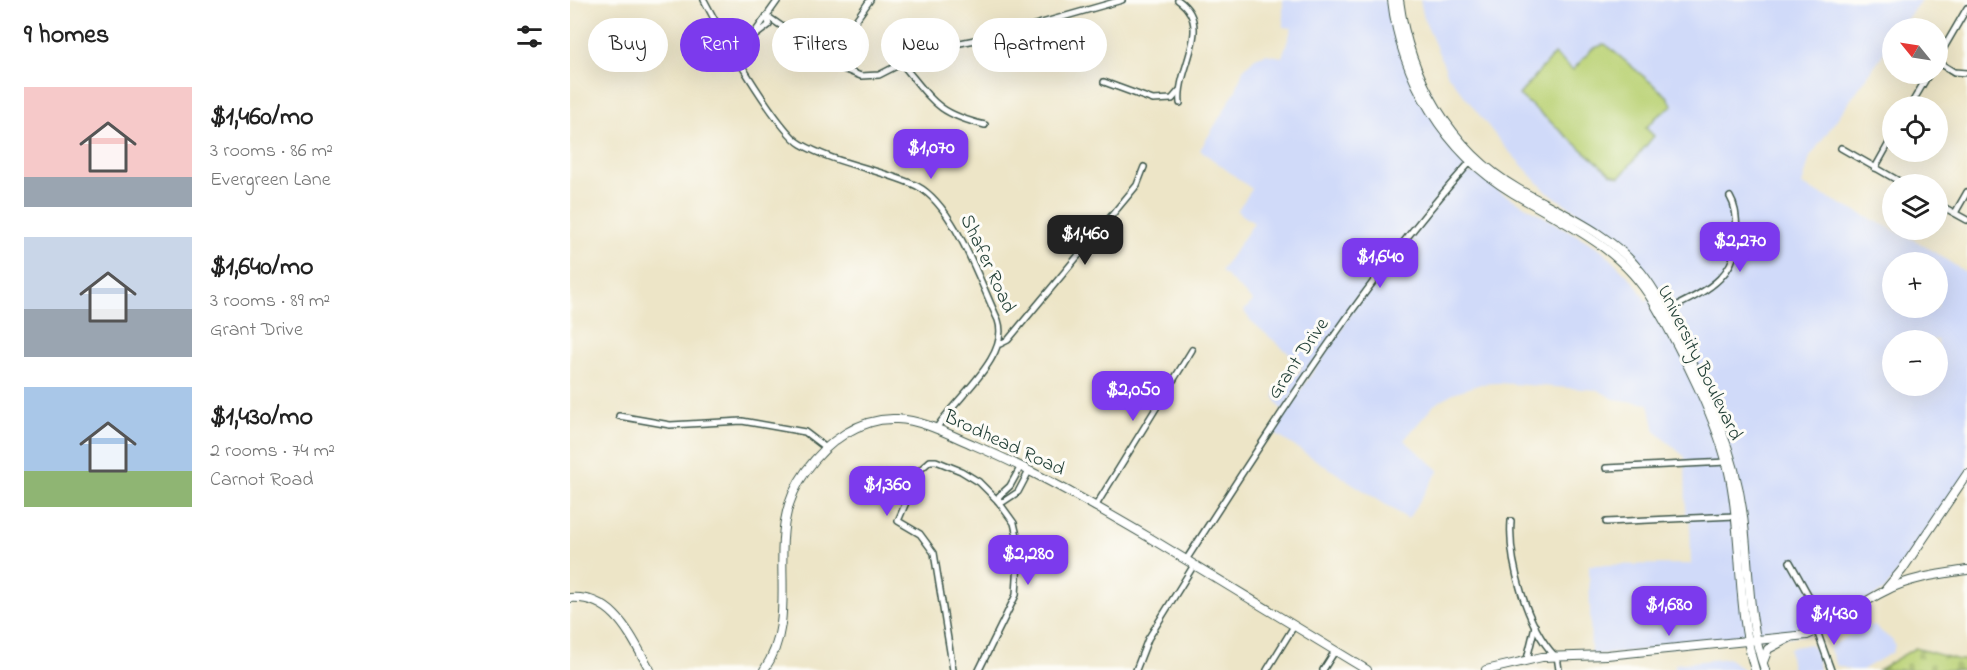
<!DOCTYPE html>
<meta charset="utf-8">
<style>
body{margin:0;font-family:"Indie Flower",sans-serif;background:#f6f6f6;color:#222;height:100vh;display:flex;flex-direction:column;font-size:22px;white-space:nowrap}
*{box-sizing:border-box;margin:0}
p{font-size:20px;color:#767676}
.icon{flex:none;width:33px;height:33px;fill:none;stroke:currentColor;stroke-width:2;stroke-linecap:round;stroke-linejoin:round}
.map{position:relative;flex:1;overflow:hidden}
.details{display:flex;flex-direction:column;background:#fff;width:570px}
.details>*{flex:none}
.guide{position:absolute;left:18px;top:18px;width:570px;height:54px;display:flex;gap:12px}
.needle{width:39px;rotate:300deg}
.buttons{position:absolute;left:1312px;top:18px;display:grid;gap:12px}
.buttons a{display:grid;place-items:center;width:66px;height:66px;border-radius:50%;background:#fff;box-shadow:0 6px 24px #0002;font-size:30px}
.price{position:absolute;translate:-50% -51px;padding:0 14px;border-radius:12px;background:#7c3aed;color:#fff;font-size:20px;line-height:39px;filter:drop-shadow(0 2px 3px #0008)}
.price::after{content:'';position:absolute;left:50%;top:36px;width:18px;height:14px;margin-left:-9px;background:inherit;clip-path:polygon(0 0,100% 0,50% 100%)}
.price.current{background:#222;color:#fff}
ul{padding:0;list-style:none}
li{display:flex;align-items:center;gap:18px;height:150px;padding:0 24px}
li span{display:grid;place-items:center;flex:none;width:168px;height:120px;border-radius:0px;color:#555}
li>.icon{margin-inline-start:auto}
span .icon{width:72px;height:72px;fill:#fffc;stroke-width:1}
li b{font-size:26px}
h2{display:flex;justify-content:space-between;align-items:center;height:72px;padding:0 24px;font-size:26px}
.chip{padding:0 21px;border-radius:27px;background:#fff;box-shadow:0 6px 24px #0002;font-size:21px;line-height:54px}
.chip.current{background:#7c3aed;color:#fff}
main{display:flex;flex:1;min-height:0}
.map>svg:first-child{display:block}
.built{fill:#d0daf9;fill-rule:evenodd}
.cemetery{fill:url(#cemetery-stones);stroke:#6e8856;stroke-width:1.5}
.pitch{fill:#bcd378;stroke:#6e8856;stroke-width:1.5}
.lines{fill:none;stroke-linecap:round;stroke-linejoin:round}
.street-casing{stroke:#3e564a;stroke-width:8}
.secondary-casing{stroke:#3e564a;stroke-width:10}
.primary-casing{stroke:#3e564a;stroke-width:10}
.street{stroke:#fff;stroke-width:5}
.secondary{stroke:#fff;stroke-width:8}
.primary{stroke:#fff;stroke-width:8}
.labels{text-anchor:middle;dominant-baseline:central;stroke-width:6;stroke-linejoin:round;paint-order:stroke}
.street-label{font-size:20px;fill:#1f3d34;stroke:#fdfcf7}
</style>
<main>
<section class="details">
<h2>9 homes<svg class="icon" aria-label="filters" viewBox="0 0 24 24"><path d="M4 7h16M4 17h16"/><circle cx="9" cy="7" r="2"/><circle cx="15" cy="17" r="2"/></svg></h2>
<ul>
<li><span style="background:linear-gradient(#f6c9c9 75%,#9aa5b1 0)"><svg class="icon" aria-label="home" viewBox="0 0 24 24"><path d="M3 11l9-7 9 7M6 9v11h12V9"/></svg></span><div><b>$1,460/mo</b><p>3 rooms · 86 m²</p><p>Evergreen Lane</p></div></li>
<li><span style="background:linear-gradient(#c9d6e8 60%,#9aa5b1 0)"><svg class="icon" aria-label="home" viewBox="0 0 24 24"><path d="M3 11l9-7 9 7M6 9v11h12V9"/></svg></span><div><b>$1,640/mo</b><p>3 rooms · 89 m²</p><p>Grant Drive</p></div></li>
<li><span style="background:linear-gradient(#a9c7e8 70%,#8fb573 0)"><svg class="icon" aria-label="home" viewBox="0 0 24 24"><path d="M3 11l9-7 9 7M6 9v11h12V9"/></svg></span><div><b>$1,430/mo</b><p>2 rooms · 74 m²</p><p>Carnot Road</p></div></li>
</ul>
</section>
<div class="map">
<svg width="1397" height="670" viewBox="0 0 1397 670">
<defs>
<pattern id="cemetery-stones" width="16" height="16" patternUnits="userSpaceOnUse" patternTransform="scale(1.5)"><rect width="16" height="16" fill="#bcd378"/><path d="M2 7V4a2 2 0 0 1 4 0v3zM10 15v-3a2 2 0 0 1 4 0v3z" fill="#a1b668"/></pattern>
</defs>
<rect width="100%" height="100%" fill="#fdfcf7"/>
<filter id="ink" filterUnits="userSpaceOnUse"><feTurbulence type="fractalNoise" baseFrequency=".0167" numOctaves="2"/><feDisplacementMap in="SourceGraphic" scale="12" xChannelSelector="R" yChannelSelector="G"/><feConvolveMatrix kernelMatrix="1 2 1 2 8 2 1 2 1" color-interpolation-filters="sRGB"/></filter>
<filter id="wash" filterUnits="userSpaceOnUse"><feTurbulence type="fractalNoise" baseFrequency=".008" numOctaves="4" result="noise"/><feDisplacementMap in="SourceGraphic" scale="24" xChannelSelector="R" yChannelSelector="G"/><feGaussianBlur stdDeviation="1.35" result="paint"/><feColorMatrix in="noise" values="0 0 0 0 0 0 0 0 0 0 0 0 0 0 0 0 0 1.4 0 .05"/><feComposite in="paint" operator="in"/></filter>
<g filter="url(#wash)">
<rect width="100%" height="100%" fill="#ede5c7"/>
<g class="built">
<path d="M713 0H822L829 39 901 161 841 232 712 411 704 397 705 388 713 378 729 373 732 365 680 320 674 311 683 301 651 271 684 223 667 211 682 189 630 150 666 90 673 70 685 58 696 54 712 57 722 28 713 27Z"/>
<path d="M850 0H1351L1330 28H1323V40L1240 157 1232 185 1348 242 1397 273V474L1315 590 1237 635 1021 655 1019 565 1121 564 1120 522 1116 514 1115 457 1085 431 1079 404 1044 399 1028 390 928 383 911 384 883 393 864 405 834 440 869 470 838 519 702 432 794 297 870 201 897 173H905L932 193 1031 249 1064 282 1076 301 1081 298 1089 312 1101 306 1046 238 976 191 933 145 878 75 854 19ZM1323 262H1368V308H1323ZM1323 340H1368V386H1323Z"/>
<path d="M1303 625 1322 640 1325 645 1323 652 1292 670H1281L1266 665 1259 647 1295 627Z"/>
<path d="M1240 644 1246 649 1249 670H1222L1219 648Z"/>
<path d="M1158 658 1174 670H1105V664Z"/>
</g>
<path class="cemetery" d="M1345 648 1389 660H1397V670H1308Z"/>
<path class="pitch" d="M1035 44 1097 96 1103 106 1086 117 1076 128 1084 136 1050 177 1041 174 949 95 984 54 1003 70 1022 49Z"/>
</g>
<g filter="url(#ink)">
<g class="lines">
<defs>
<g id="street">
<path d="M134 0C149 29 207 130 231 144 266 164 310 169 347 186 384 205 410 282 428 320 441 357 384 399 366 429"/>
<path d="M608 0C645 26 606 68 610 103"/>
<path d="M197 16 273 69 291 76 309 75 360 49 430 35 552 0"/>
<path d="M181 38 208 0"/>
<path d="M165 51 199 25 197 16"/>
<path d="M1368 58 1397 8"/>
<path d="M258 60 300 0"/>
<path d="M1368 62 1384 72 1397 73"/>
<path d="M332 64C363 101 366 113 415 125"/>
<path d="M534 82 583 100 602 99 609 91"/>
<path d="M1340 106 1359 74"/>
<path d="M1271 148 1334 184"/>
<path d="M1305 168 1323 136"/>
<path d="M1368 204 1397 220"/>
<path d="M1385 213 1397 192"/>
<path d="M1096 311C1134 292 1170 278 1167 229 1166 217 1166 207 1160 197"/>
<path d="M430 344 438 340 567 185 574 167"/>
<path d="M49 416 100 425 172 421 235 432 256 448"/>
<path d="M455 467 458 473 448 492 433 502 428 501 429 496 440 486 450 468Z"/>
<path d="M1036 468 1157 462"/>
<path d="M525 507 622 350"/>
<path d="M941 521C938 561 957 627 985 656"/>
<path d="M1036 522 1165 516"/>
<path d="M616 560C705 422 792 283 902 160"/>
<path d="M1220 562 1256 627"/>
<path d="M1247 631 1261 670"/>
<path d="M987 656 989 670"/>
<path d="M957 659 965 626"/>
<path d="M383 670 364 553 350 534 328 521 350 470 360 461H366L391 471 409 482 428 501 444 523 449 544 446 595 409 670"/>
<path d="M566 670 578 639 624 565"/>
<path d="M697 670 724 626"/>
<path d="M753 670 765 651"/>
</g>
<g id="secondary">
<path d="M1316 589 1332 570 1397 474"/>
<path d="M0 598C45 595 61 637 80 670"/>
<path d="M194 670C235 610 188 536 236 471 257 442 290 417 327 419 353 420 380 435 404 445 465 471 522 504 580 538 652 582 724 626 797 670"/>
<path d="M916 670 972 657 1037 655 1237 635C1265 624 1288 604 1315 591 1339 578 1370 574 1397 570"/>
</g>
<g id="primary">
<path d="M822 0C831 78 875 153 943 193 997 225 1051 246 1084 303 1111 349 1150 425 1160 477 1173 541 1166 607 1185 670"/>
<path d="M829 0C839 76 880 150 948 189 992 214 1039 232 1071 272 1090 296 1102 324 1116 351 1141 403 1164 451 1172 509 1180 563 1176 618 1195 670"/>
<path d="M1193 662 1198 649 1219 638"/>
</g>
</defs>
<use href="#street" class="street-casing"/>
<use href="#secondary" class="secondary-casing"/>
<use href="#primary" class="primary-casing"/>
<use href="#street" class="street"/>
<use href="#secondary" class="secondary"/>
<use href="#primary" class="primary"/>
</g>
</g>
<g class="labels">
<g class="street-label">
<text transform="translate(417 264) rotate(65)">Shafer Road</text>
<text transform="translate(729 359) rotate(-56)">Grant Drive</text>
<text transform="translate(1129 363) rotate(64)">University Boulevard</text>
<text transform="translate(434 444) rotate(25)">Brodhead Road</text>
</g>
</g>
</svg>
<div class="buttons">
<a><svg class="needle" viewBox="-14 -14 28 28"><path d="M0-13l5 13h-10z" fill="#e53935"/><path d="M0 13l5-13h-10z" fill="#767676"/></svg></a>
<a><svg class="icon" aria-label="locate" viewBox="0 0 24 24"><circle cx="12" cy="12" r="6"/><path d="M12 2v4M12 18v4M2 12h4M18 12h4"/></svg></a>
<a><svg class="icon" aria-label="layers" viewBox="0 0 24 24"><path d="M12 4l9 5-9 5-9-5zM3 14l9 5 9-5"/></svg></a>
<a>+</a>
<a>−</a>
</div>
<b class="price" style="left:361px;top:180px">$1,070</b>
<b class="price current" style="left:515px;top:266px">$1,460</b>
<b class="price" style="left:1170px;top:273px">$2,270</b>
<b class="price" style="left:810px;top:289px">$1,640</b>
<b class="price" style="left:563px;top:422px">$2,050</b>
<b class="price" style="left:317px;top:517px">$1,360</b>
<b class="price" style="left:458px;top:586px">$2,280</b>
<b class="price" style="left:1099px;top:637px">$1,680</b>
<b class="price" style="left:1264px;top:646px">$1,430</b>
<div class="guide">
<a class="chip">Buy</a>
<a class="chip current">Rent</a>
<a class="chip">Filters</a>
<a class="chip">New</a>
<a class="chip">Apartment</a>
</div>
</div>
</main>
